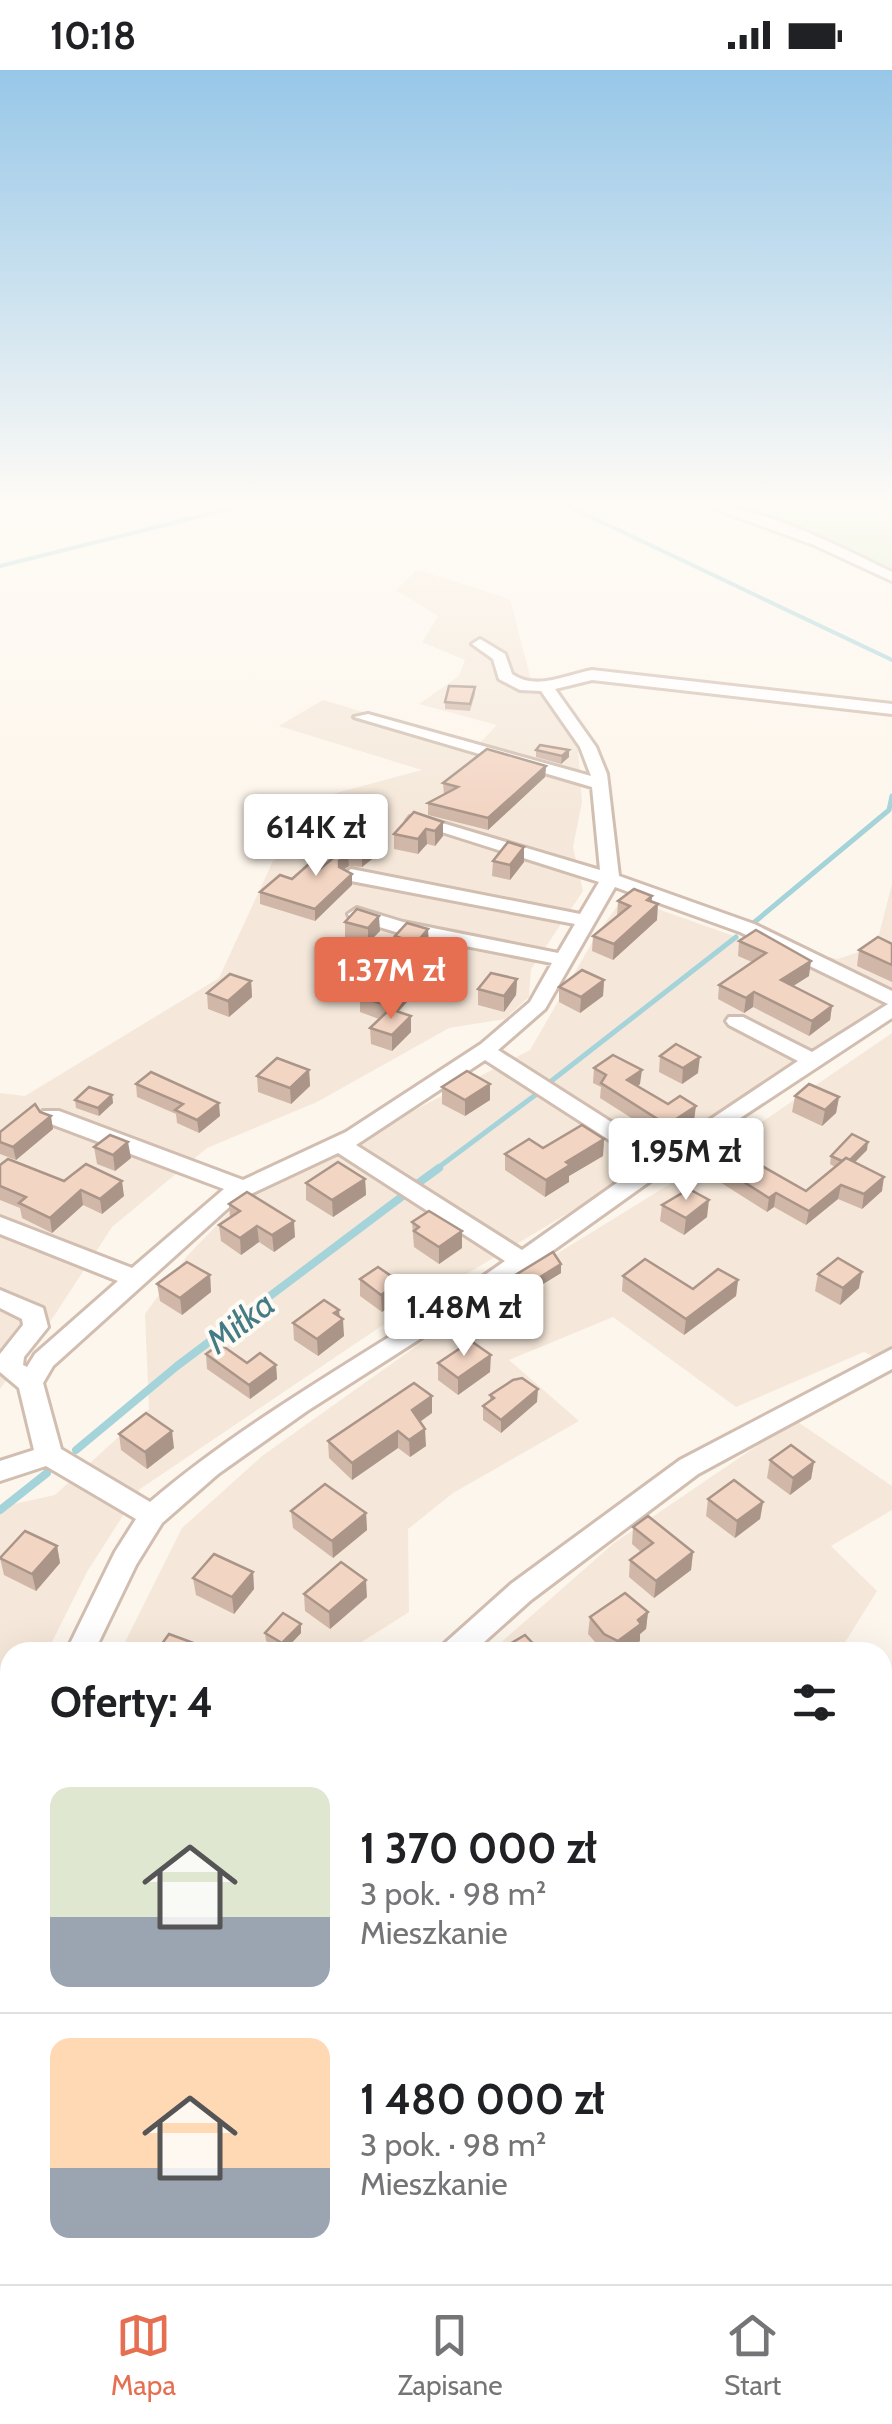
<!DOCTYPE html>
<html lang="pl">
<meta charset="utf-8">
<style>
body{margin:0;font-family:Cabin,sans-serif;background:#f6f6f6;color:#202124;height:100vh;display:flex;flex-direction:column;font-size:38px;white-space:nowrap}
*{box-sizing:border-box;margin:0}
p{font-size:32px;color:#757577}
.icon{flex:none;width:55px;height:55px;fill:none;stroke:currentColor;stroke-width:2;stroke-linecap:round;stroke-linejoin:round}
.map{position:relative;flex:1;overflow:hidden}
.side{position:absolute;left:0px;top:1572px;width:892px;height:642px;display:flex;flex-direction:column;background:#fff;border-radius:30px 30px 0 0;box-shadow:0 10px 40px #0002}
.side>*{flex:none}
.price{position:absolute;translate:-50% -85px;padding:0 22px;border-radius:10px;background:#fff;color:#222;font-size:32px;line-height:65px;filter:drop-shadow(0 2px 5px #0008)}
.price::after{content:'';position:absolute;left:50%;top:60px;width:30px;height:22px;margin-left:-15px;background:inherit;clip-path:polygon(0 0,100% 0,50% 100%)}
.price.current{background:#e76f51;color:#fff}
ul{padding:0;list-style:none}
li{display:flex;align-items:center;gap:30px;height:250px;padding:0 50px}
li+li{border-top:2px solid #e0e0e0}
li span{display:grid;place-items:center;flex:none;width:280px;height:200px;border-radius:20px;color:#555}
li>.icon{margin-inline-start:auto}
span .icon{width:120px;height:120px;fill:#fffc;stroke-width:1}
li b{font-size:42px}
h2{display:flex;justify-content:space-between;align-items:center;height:120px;padding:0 50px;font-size:42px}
.status{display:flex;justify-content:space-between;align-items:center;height:70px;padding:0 50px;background:#fff;direction:ltr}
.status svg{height:28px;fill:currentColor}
.tab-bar{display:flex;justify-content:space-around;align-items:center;height:140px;border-top:2px solid #e0e0e0;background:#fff;font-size:28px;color:#757577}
.tab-bar a{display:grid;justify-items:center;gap:5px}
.tab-bar .current{color:#e76f51}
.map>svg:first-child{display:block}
.residential{fill:#f5e8da}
.green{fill:#d8ecc9}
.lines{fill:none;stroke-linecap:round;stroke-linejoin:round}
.stream-far2{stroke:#a5d3da;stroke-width:4}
.stream-far1{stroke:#a5d3da;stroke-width:5}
.stream{stroke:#a5d3da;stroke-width:8}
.minor-casing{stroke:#d1beb0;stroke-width:6}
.minor{fill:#fff;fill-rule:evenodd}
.wall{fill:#d1b7a8}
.shaded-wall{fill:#aa9588}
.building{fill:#f3d5c3;stroke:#aa9588;stroke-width:2.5}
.labels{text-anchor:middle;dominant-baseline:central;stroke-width:8;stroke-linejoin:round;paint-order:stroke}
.water-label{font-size:35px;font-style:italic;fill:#437c86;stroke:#fffaf3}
</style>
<div class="status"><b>10:18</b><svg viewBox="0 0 49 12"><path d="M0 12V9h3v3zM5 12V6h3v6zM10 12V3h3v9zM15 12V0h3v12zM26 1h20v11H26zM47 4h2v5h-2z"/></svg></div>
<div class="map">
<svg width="892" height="2214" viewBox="0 0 892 2214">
<rect width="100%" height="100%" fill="#fdf6ec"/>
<g class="residential">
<path d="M417 500 510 529 530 606 578 680 582 732 573 777 583 821 531 899 529 927 505 949 449 958 317 1032 207 1078 112 1157 54 1246 0 1319V1023L25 1026 219 908 273 791 286 783 325 726 422 700 279 656 323 630 477 676 497 655 419 634 459 606 465 590 422 572 438 546 396 520Z"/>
<path d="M892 814V927L708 1059 395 1247 140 1419 87 1502 47 1582H10V1651L0 1662V1437L55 1425 149 1339 145 1244 187 1186 240 1131 530 980 597 864 624 827 748 871 838 889 876 876Z"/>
<path d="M892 963V1295L864 1282 736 1337 613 1247 509 1290 579 1351 453 1423 408 1459 409 1542 346 1582H120L182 1458 262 1386 477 1233 683 1106Z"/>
<path d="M795 1350 892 1416V1440L831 1476 877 1521 839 1582H490L614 1473Z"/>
<path d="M10 1734V1958L0 1967V1745Z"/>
</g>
<path class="green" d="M733 436H892V499L818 465Z"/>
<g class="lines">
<g class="stream-far2">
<path d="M568 436 892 590"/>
<path d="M0 496 241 436"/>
</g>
<g class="stream-far1">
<path d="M751 855 889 740 892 726"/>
<path d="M550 1012 736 867"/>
<path d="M435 1100 538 1023"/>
</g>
<g class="stream">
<path d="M417 1114 439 1098"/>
<path d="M76 1380 177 1296 404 1125"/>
<path d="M0 1440 47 1403"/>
</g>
<defs>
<g id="minor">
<path d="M707 436C763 436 842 478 892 502V511L814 475Z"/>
<path d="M480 569 505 584 512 604C537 621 565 605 592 600L892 634V644L592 610 555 619 596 677 607 704 619 806 754 854 892 921V948L716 1064 509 1212 307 1341 218 1404 162 1453 136 1495 94 1582H66L115 1482 136 1449 46 1396 0 1411V1391L34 1380 19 1318 0 1302V1284L23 1255 22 1249 0 1238V1220L43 1238 48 1257 24 1287 23 1295 27 1297 35 1284 118 1211 0 1164V1147L132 1198 224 1119 43 1051 40 1046 43 1041H59L243 1110 346 1062 481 974 530 932 552 893 399 863 350 848 348 844 357 838 403 852 558 883 575 854 351 811 342 805 351 799 580 844 599 812 407 751 410 747H422L600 800 592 717 354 647 368 644 591 706 580 677 541 621 520 620 499 609 493 589 472 574ZM615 817 740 862 888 934 812 982 743 947H729L726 951 729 955 798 991 660 1083 498 980 545 939ZM485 990 645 1093 522 1180 356 1075ZM338 1083 505 1191C388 1274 260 1338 150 1432L61 1379 43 1313 53 1296 236 1131Z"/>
<path d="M892 1279V1299L698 1404 531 1530 473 1582H440L444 1574 511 1514 680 1390Z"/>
<path d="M10 1690V1726L0 1730V1693Z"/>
<path d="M10 2036V2080L0 2084V2040Z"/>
</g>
</defs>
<use href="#minor" class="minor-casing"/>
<use href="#minor" class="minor"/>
</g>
<g class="wall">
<path d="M475 617V624L470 641 445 639V632Z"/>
<path d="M536 680H569V687L561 694 536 687Z"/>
<path d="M546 696 545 707 488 760 428 745V733L444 725 443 713Z"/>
<path d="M443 752V766L435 776 427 774 418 784 394 779V764Z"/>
<path d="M356 769 376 786 362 797 349 796 344 799 352 804V815L315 851 260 834V822L321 798Z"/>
<path d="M524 777V792L510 810 492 806 493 791Z"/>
<path d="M618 831 652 832 657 850 613 890 592 881 593 866 617 847Z"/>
<path d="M345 852 380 861 368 873 345 867Z"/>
<path d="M395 866 429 875 416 888 395 882Z"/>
<path d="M739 871 809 906 793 916 832 936 830 950 809 966 753 937 744 943 718 929 719 915 752 892 738 886Z"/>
<path d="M892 874V912L857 896 859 880Z"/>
<path d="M517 909 516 925 504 942 478 935V919Z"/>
<path d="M604 910 603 926 580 943 559 932V917Z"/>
<path d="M251 911 252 927 229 947 208 939 207 923Z"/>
<path d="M415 923 398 942 411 946V962L392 981 371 974 370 958 379 949 360 942V927Z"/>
<path d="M660 986 698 1003 682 1014 659 1002Z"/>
<path d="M594 998 640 1014 638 1016 694 1051 666 1070 600 1028 601 1017 593 1013Z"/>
<path d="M309 1000 310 1016 291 1034 258 1022 257 1006Z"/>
<path d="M136 1014 220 1046 199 1063 177 1053 176 1044 137 1027Z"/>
<path d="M490 1014V1030L465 1046 442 1034V1017Z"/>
<path d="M112 1025 113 1033 99 1046 76 1038 75 1030Z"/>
<path d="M795 1026 839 1027 836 1043 822 1056 792 1042Z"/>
<path d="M40 1042 53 1059 16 1090 0 1084V1062Z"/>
<path d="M604 1069 603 1086 569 1106V1112L545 1127 505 1100V1084Z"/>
<path d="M94 1077 131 1088 115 1101 97 1094Z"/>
<path d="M867 1080 855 1092 882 1121 862 1139 838 1129 806 1155 774 1137 767 1142 712 1107 714 1093 806 1121 835 1097 830 1094 831 1086Z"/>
<path d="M0 1095 124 1126 102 1144 83 1135 52 1163 22 1148 20 1138 0 1130Z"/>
<path d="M365 1109 366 1125 333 1147 306 1130V1113Z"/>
<path d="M229 1134 295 1167 274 1182 259 1172 241 1185 221 1171 219 1155 230 1147Z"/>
<path d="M662 1135 707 1147 684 1165 660 1151Z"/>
<path d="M412 1152 462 1178 439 1194 414 1177Z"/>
<path d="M561 1194V1203L489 1247 476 1237V1229Z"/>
<path d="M818 1204 859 1218 840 1235 815 1221Z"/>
<path d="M210 1205 211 1222 182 1245 160 1231 157 1214Z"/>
<path d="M623 1206 693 1219 738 1210 736 1226 684 1265 622 1221Z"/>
<path d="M360 1209 400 1212V1229L382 1242 360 1226Z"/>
<path d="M339 1240 344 1266 318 1286 294 1270 293 1253Z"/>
<path d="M206 1284 247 1293 276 1295 277 1309 250 1329 207 1299Z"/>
<path d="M438 1293 490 1302 458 1325 438 1310Z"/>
<path d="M490 1325 537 1332 501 1363 483 1350V1336L490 1331Z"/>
<path d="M432 1343 420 1351 426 1376 410 1387 398 1378 352 1410 329 1388 328 1371Z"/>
<path d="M119 1364 174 1378 147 1399 121 1380Z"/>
<path d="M770 1390 814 1392 811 1409 790 1425 767 1408Z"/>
<path d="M708 1429 763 1432 760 1449 735 1468 706 1446Z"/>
<path d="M291 1441 366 1443 367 1460 333 1488 293 1458Z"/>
<path d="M633 1457 693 1482 691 1500 654 1528 629 1507 630 1490 641 1482 632 1474Z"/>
<path d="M57 1476 60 1493 36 1521 4 1505 0 1488Z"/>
<path d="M253 1502 254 1519 234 1544 196 1525 193 1508Z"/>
<path d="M304 1524 367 1527 330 1559 305 1541Z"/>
<path d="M648 1542 646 1559 640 1564V1571L624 1582 603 1581 588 1564 590 1547Z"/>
<path d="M301 1554V1563L283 1582 266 1571 265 1563Z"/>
<path d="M10 1834V1876L0 1870V1847Z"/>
</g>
<g class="shaded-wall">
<path d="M569 680V687L561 694 562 686Z"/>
<path d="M546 696 545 707 488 760V748Z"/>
<path d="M443 752V766L435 776V761Z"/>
<path d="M426 759 427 774 418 784V769Z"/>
<path d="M376 775V786L362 797V786Z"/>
<path d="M524 777V792L510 810V795Z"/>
<path d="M348 785 349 796 340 802 339 791Z"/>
<path d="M352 804V815L315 851V839Z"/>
<path d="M652 826 651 841 658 834 657 850 613 890 614 874 647 830Z"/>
<path d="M379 846 380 861 368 873V858Z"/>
<path d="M428 859 429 875 416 888V873Z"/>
<path d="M811 891 809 906 779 925 781 910Z"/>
<path d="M414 908 415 923 389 952V936Z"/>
<path d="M517 909 516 925 504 942V926Z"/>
<path d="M604 910 603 926 580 943 581 927Z"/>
<path d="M251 911 252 927 229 947 228 931Z"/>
<path d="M754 922 753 937 744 943 746 928Z"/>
<path d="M832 936 830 950 809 966 812 951Z"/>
<path d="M411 946V962L392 981V965Z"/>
<path d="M700 987 698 1003 682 1014 683 998Z"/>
<path d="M309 1000 310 1016 291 1034 290 1018Z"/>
<path d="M642 1000 640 1014 626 1025 627 1010Z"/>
<path d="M490 1014V1030L465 1046V1030Z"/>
<path d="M112 1025 113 1033 99 1046 98 1038Z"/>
<path d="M839 1027 836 1043 822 1056 825 1040Z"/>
<path d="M219 1033 220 1046 199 1063 197 1050Z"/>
<path d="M696 1036 694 1051 666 1070 667 1055Z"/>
<path d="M51 1046 53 1059 16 1090 13 1077Z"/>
<path d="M604 1069 603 1086 569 1106V1112L545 1127 546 1110 566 1092Z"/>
<path d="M128 1072 131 1088 115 1101 113 1085Z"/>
<path d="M868 1072 867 1080 845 1102 846 1094Z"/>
<path d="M884 1107 882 1121 862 1139 864 1124Z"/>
<path d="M365 1109 366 1125 333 1147 332 1130Z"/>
<path d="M122 1111 124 1126 102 1144 100 1129Z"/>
<path d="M841 1115 838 1129 806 1155 809 1141Z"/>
<path d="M81 1120 83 1135 52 1163 50 1148Z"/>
<path d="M776 1123 774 1137 767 1142 769 1128Z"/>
<path d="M709 1130 707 1147 684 1165 686 1148Z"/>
<path d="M294 1151 295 1167 274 1182 272 1165Z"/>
<path d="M257 1156 259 1172 241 1185 240 1168Z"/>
<path d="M462 1161V1178L439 1194V1177Z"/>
<path d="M561 1194V1203L489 1247V1239Z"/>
<path d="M862 1202 859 1218 840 1235 843 1218Z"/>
<path d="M210 1205 211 1222 182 1245 180 1228Z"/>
<path d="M738 1210 736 1226 684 1265 686 1249Z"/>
<path d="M400 1212V1229L382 1242 381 1225Z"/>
<path d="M339 1240V1252L343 1249 344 1266 318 1286 317 1269 334 1243Z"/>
<path d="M491 1285 490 1302 458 1325V1308Z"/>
<path d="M276 1295 277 1309 250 1329 249 1315Z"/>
<path d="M538 1319 537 1332 501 1363V1350Z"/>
<path d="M432 1326V1343L413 1357 412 1340Z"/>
<path d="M425 1359 426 1376 410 1387 409 1370Z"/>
<path d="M172 1361 174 1378 147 1399 145 1382Z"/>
<path d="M398 1361V1378L352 1410V1393Z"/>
<path d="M814 1392 811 1409 790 1425 793 1408Z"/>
<path d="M763 1432 760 1449 735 1468 737 1451Z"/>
<path d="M366 1443 367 1460 333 1488 332 1471Z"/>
<path d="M57 1476 60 1493 36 1521 32 1504Z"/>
<path d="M693 1482 691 1500 654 1528 656 1511Z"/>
<path d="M253 1502 254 1519 234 1544 232 1527Z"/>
<path d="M366 1510 367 1527 330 1559 329 1542Z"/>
<path d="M648 1542 646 1559 640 1564V1571L624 1582H617L618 1571 638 1550Z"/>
<path d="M301 1554V1563L283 1582 282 1573Z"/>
<path d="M10 1618V1641L0 1654V1631Z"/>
</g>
<g class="building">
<path d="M449 616 475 617 470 634 445 632Z"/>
<path d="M540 675 569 680 562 686 536 680Z"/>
<path d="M487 679 546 696 488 748 428 733 458 717 443 713Z"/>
<path d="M414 742 443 752 435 761 426 759 418 769 394 764Z"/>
<path d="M356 769 376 775 362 786 348 785 339 791V797L352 804 315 839 260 822 280 805 292 809 309 794 321 798Z"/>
<path d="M508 772 524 777 510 795 493 791Z"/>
<path d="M634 819 652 826 647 830 658 834 614 874 593 866 630 836 618 831Z"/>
<path d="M357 839 379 846 368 858 345 852Z"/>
<path d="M407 853 428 859 416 873 395 866Z"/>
<path d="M756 860 811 891 781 910 832 936 812 951 754 922 746 928 719 915 766 883 739 871Z"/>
<path d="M878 867 892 874V895L859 880Z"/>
<path d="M385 899 414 908 389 936 360 927Z"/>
<path d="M582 900 604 910 581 927 559 917Z"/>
<path d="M491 903 517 909 504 926 478 919Z"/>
<path d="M230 904 251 911 228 931 207 923Z"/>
<path d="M390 939 411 946 392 965 370 958Z"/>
<path d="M676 974 700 987 683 998 660 986Z"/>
<path d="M613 985 642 1000 627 1010 668 1034 680 1026 696 1036 667 1055 601 1013 606 1005 594 998Z"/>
<path d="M277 988 309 1000 290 1018 257 1006Z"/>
<path d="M467 1001 490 1014 465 1030 442 1017Z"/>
<path d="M151 1002 219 1033 197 1050 175 1040 183 1034 136 1014Z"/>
<path d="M809 1014 839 1027 825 1040 795 1026Z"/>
<path d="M89 1017 112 1025 98 1038 75 1030Z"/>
<path d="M35 1034 40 1042 51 1046 13 1077 0 1072V1062Z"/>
<path d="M582 1055 604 1069 566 1092 570 1095 546 1110 505 1084 529 1069 543 1078Z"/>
<path d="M852 1064 868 1072 850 1090 846 1088 842 1091 831 1086Z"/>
<path d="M110 1065 128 1072 113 1085 94 1077Z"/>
<path d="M734 1080 806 1121 846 1088 884 1107 864 1124 841 1115 809 1141 776 1123 769 1128 714 1093Z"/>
<path d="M8 1089 64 1111 86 1094 122 1111 100 1129 81 1120 50 1148 19 1133 26 1127 0 1116V1095Z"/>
<path d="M338 1092 365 1109 332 1130 306 1113Z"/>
<path d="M689 1119 709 1130 686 1148 662 1135Z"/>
<path d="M247 1122 294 1151 272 1165 257 1156 240 1168 219 1155 240 1141 229 1134Z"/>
<path d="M429 1141 462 1161 439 1177 414 1161 419 1157 412 1152Z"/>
<path d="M553 1182 561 1194 489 1239 476 1229Z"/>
<path d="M838 1188 862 1202 843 1218 818 1204Z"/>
<path d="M645 1189 693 1219 718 1199 738 1210 686 1249 623 1206Z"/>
<path d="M187 1192 210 1205 180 1228 157 1214Z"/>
<path d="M378 1197 400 1212 381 1225 360 1209Z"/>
<path d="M324 1230 339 1240 334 1243 343 1249 317 1269 293 1253Z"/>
<path d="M471 1271 491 1285 458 1308 438 1293Z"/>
<path d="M220 1274 247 1293 260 1283 276 1295 249 1315 206 1284Z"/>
<path d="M522 1308 538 1319 501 1350 483 1336 494 1328 490 1325 513 1310Z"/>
<path d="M414 1313 432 1326 412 1340 425 1359 409 1370 398 1361 352 1393 328 1371Z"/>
<path d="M146 1343 172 1361 145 1382 119 1364Z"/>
<path d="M791 1375 814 1392 793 1408 770 1390Z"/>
<path d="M734 1410 763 1432 737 1451 708 1429Z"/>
<path d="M325 1414 366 1443 332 1471 291 1441Z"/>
<path d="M648 1446 693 1482 656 1511 630 1490 653 1473 633 1457Z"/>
<path d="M25 1461 57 1476 32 1504 0 1488Z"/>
<path d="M214 1484 253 1502 232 1527 193 1508Z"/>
<path d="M341 1492 366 1510 329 1542 304 1524Z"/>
<path d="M625 1523 648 1542 638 1550 641 1554 618 1571 604 1564 590 1547Z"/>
<path d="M283 1543 301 1554 282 1573 265 1563Z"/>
<path d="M169 1564 207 1578 205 1582H156Z"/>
<path d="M525 1565 541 1582 498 1581Z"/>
<path d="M0 1608 10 1613V1618L0 1631Z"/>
<path d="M10 1834V1862L0 1857V1847Z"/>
</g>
<linearGradient id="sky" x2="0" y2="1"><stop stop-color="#97c7e8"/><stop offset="0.58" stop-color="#fefbf6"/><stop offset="1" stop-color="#fefbf6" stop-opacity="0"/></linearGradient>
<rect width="892" height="746" fill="url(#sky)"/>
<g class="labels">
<g class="water-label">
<text transform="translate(240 1252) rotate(-38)">Miłka</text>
</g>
</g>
</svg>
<b class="price" style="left:316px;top:809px">614K zł</b>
<b class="price current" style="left:391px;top:952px">1.37M zł</b>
<b class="price" style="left:686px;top:1133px">1.95M zł</b>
<b class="price" style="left:464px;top:1289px">1.48M zł</b>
<section class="side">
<h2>Oferty: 4<svg class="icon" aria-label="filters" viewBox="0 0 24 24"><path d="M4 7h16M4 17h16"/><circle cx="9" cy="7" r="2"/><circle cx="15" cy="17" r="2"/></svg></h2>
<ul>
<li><span style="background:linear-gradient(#dfe7d0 65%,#9aa5b1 0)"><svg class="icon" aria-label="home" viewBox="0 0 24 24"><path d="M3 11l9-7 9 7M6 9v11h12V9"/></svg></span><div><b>1 370 000 zł</b><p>3 pok. · 98 m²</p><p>Mieszkanie</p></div></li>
<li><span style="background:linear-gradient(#ffd9b3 65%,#9aa5b1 0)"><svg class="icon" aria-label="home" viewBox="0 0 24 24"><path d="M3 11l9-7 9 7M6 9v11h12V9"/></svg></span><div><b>1 480 000 zł</b><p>3 pok. · 98 m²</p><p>Mieszkanie</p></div></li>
</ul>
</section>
</div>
<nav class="tab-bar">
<a class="current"><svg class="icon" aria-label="map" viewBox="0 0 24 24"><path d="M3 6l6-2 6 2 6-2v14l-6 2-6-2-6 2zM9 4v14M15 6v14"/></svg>Mapa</a>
<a><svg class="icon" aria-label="saved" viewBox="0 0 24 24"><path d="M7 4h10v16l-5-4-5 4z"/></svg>Zapisane</a>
<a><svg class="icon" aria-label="home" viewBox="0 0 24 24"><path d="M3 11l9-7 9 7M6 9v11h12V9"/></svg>Start</a>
</nav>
